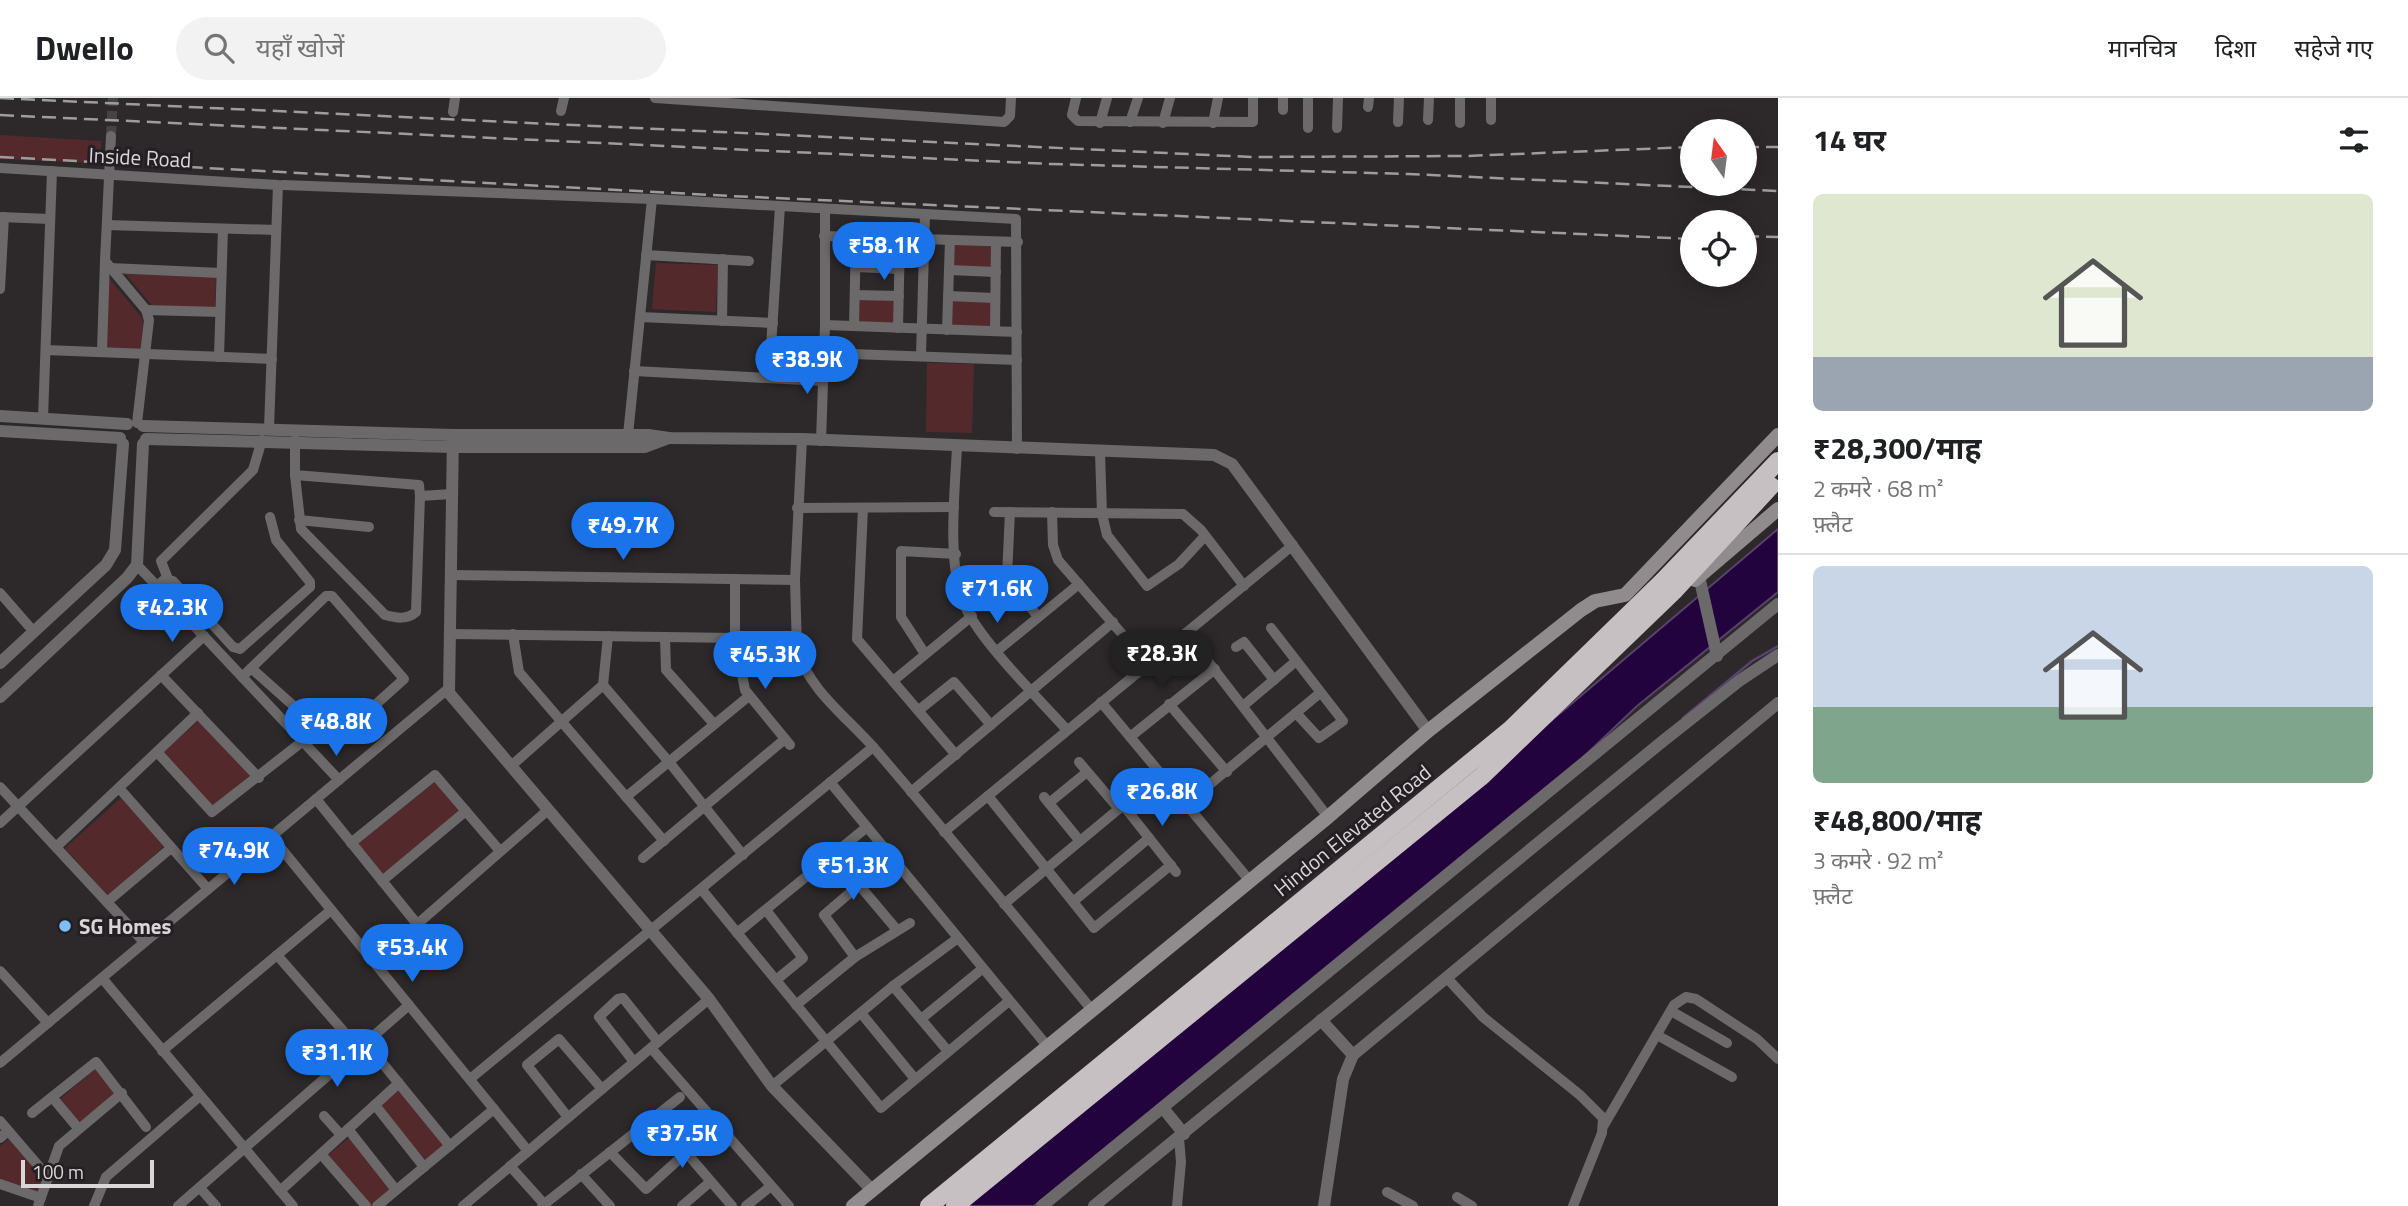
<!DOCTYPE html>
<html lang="hi">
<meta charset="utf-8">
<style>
body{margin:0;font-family:"Titillium Web","Noto Sans Devanagari",sans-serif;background:#f2f2f2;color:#202124;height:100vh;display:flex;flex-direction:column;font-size:26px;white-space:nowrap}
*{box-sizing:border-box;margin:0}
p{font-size:23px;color:#757577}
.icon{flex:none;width:38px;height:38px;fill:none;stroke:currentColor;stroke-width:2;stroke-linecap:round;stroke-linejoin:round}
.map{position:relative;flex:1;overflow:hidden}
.side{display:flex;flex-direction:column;background:#fff;width:630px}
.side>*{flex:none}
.needle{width:46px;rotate:346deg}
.controls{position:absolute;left:1680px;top:21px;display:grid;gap:14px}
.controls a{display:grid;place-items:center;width:77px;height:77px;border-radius:50%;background:#fff;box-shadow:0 4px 18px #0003;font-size:35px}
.scale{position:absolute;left:21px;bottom:18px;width:133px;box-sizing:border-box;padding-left:7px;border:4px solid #d9d6d8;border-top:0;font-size:19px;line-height:24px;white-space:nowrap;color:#d9d6d8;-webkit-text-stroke:5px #231f22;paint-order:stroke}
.price{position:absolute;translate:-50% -60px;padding:0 16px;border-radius:24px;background:#1a73e8;color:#fff;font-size:23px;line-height:46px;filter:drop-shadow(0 2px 4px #0008)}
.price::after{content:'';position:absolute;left:50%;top:42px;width:21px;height:16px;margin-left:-10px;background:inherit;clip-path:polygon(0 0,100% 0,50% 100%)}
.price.active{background:#222;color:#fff}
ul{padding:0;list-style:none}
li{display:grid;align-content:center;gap:14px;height:371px;padding:0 35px}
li+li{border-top:2px solid #e0e0e0}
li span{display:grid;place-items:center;height:217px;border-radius:10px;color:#555}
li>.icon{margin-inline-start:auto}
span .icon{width:126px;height:126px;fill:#fffc;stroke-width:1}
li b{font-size:30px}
h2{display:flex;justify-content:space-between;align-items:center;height:84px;padding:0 35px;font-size:30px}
header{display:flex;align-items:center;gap:42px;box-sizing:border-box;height:98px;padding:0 35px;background:#fff;border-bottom:2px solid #e0e0e0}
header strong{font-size:33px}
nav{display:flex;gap:38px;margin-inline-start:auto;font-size:24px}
.search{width:490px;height:63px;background:#f2f2f2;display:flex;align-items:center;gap:18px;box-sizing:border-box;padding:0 24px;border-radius:38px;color:#757577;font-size:26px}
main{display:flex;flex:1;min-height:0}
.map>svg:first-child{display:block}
.green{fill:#54292c}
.water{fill:#22033d;stroke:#59426c;stroke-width:2}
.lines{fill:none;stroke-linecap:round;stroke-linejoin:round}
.stream{stroke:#59426c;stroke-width:2.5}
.minor-tunnel{stroke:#474345;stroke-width:10;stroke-dasharray:10 5;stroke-linecap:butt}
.minor{stroke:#6c696a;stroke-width:10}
.tertiary{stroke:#6c696a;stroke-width:12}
.secondary{stroke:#908c8d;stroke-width:14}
.rail{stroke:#9f9c9e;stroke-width:2.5;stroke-dasharray:14 7;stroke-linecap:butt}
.motorway-bridge{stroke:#c7c0c2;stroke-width:18}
.poi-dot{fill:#7ebef9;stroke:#231f22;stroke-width:2.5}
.labels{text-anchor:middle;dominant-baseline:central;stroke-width:6;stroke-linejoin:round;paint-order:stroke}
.street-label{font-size:21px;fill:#d9d6d8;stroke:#231f22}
.poi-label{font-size:21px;font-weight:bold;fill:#d9d6d8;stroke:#231f22;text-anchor:start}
</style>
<header>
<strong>Dwello</strong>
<div class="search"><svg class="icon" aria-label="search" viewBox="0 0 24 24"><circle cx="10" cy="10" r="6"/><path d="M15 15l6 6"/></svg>यहाँ खोजें</div>
<nav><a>मानचित्र</a><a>दिशा</a><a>सहेजे गए</a></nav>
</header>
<main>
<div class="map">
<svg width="1778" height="1108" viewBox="0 0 1778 1108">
<rect width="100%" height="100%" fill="#2d292b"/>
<g class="green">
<path d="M0 37 101 43V65L0 61Z"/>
<path d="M859 141 898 142 897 168 858 166Z"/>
<path d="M955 145 993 146 992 172 954 170Z"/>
<path d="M656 165 718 167 716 214 652 211Z"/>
<path d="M123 173 216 178 215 211 152 207Z"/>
<path d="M108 179 143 221 142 251 106 250Z"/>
<path d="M858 199 896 200 895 226 857 225Z"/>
<path d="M953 202 991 203 990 229 952 227Z"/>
<path d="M927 265 974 266 972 335 926 334Z"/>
<path d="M200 622 250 677 213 710 163 654Z"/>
<path d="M436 683 460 713 383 776 358 746Z"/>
<path d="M121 700 164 748 108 798 65 750Z"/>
<path d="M97 970 117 994 80 1025 60 1001Z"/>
<path d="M400 991 446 1047 425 1064 379 1008Z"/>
<path d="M10 1040 44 1078 38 1096 0 1081V1048Z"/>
<path d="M349 1040 391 1092 371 1108 328 1057Z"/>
</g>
<path class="water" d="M1778 431V494L1637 608 1535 705 1034 1108H951L1111 975 1563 613Z"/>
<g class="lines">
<path class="stream" d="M1683 620 1752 563 1778 548"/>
<path class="minor-tunnel" d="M111 38 113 0"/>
<g class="minor">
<path d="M655 0 1004 24 1010 18 1011 0"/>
<path d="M1076 0 1072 17 1078 23 1253 24V0"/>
<path d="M1308 0V30"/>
<path d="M1491 0V22"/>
<path d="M1368 9 1369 0"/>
<path d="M1283 12V0"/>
<path d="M561 13 564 0"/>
<path d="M453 14 455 0"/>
<path d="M1428 22 1429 0"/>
<path d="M1130 24 1138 0"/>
<path d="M1398 24 1399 0"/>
<path d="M1100 25 1107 0"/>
<path d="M1163 25 1170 0"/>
<path d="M1213 25 1218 0"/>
<path d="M1460 25V0"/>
<path d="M1337 30 1338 0"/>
<path d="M111 38 105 163 146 212 149 222 137 325"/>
<path d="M0 70 278 87 269 330"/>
<path d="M283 87 652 101 1016 121 1017 351"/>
<path d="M0 119 50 121"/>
<path d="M107 127 276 132"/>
<path d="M824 138 1018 144"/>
<path d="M646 157 749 163"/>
<path d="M856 169 899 171"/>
<path d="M110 170 221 175"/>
<path d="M949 172 996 174"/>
<path d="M0 191 4 119"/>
<path d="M855 197 899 198"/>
<path d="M948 198 995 200"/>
<path d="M146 212 220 214"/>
<path d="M640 219 773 225"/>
<path d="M722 223 723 161"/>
<path d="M825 227 1017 234"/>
<path d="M854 228 856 137"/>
<path d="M898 230 900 139"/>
<path d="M947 232 950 142"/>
<path d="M995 233 996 144"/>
<path d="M46 252 272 261"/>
<path d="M102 252 105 163"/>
<path d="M824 255 1017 262"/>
<path d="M921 258 925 116"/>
<path d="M219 259 223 131"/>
<path d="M634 273 823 283"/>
<path d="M769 280 780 108"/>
<path d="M43 320 52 73"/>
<path d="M628 337 652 101"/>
<path d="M802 341 795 482 797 552C810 593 847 619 875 651 949 737 1020 825 1092 912"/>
<path d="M295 342V377L419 387 420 398 452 396"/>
<path d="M821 343 825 227V111"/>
<path d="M957 349C955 391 947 465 963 504 977 540 1039 601 1067 632"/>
<path d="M1100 354 1102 416 1107 437 1147 488 1179 466 1205 438"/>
<path d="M295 377 301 431 385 517C396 520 407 522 416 514L420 398"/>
<path d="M797 410 954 409"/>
<path d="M863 410 857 541 956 657"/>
<path d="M994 414 1183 416 1201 432 1244 488"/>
<path d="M1010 414 1007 478 1038 519"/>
<path d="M1052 414 1053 447 1058 462 1148 566"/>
<path d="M299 422 369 429"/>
<path d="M137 467 339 682"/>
<path d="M451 477 795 482"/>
<path d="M168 481 161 463 253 372 262 342"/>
<path d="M735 481V540L745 592 790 647"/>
<path d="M157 488 165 481 173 483 233 549 240 551 310 489V484L276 442 270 419"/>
<path d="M0 495 34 534"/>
<path d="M1271 530 1343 623 1319 640 1296 615"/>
<path d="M1186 535 1328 719"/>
<path d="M450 536 735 540"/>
<path d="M513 536 519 574 664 743"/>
<path d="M608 538 603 587 669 664 743 757"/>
<path d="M665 539 666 572 714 626"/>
<path d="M1236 549 1244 544 1274 582"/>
<path d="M997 553 1079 486"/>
<path d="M925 556 901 519V453L956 456"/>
<path d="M161 577 259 680"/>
<path d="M242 579 326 498H332L404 581 334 644 251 570"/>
<path d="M893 583 972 518"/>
<path d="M1101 604 1250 783"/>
<path d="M1169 606 1227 674"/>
<path d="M1243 608 1295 564"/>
<path d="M919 612 954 584 991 627"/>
<path d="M1130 639 1215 571"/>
<path d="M157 654 212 714 303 643"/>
<path d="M1079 664 1119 711"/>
<path d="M511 668 603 587"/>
<path d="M830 684 1048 949"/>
<path d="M0 689 144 844"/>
<path d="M119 690 208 791"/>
<path d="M911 694 1113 524"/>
<path d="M988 698 1094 830 1171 767"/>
<path d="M626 699 749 598"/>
<path d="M1044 699 1079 742"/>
<path d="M316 701 417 826"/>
<path d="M1049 705 1087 674"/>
<path d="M1186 706 1320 595"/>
<path d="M1123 707 1176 774"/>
<path d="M0 725 204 538"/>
<path d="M944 734 1293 447"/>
<path d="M271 738 528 1053"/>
<path d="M351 745 435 677 500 753"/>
<path d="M56 749 198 615"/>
<path d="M833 756 897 832"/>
<path d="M643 760 785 641"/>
<path d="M382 783 466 713"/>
<path d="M702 792 881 1010 1009 903"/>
<path d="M1074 803 1149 740"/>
<path d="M107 804 171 750"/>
<path d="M1004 806 1161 676"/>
<path d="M766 812 803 860 776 882"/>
<path d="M737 835 867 729"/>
<path d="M277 857 359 951"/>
<path d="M855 859 824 817 859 787"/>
<path d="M374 864 548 712"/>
<path d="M0 873 48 925"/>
<path d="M1446 879 1483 919 1580 997 1603 1020 1602 1035 1573 1108"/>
<path d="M102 880 293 1108"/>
<path d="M893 888 947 952"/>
<path d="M796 907 855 859 910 825"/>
<path d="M1671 913 1727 945"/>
<path d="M861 915 915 981"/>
<path d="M921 921 982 871"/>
<path d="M1657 937 1732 979"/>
<path d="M366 945 450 1048"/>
<path d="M651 950 789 1108"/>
<path d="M162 953 331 812"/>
<path d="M634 964 599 919 618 901 623 900 658 944"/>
<path d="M0 965 449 590"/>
<path d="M470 981 873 649"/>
<path d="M772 988 893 888 958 840"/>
<path d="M52 999 78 1030"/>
<path d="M375 1007 424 1069"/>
<path d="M32 1015 96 964 146 1029"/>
<path d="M654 1017 732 1108"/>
<path d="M324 1018 341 1037"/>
<path d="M567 1018 527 967 559 941 602 991"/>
<path d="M0 1023 48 1079"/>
<path d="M1604 1027 1674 907 1686 899 1696 901 1757 941 1778 961"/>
<path d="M348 1031 396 1092"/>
<path d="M0 1040 8 1033"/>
<path d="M610 1054 646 1091 687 1054"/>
<path d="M321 1056 366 1108"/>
<path d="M510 1068 546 1108"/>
<path d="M581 1076 610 1108"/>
<path d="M0 1086 41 1100"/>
<path d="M200 1090 216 1108"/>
<path d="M280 1093 399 985"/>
<path d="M1387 1094 1413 1108"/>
<path d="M1457 1099 1472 1108"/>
<path d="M38 1108 59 1048 122 995"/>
<path d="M94 1108 106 1079 200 998"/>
<path d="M178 1108 409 907"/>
<path d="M377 1108 494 1011"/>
<path d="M463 1108 709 901"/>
<path d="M542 1108 680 999"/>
<path d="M682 1108 710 1084"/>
<path d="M746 1108 771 1088"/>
<path d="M1177 1108 1181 1064 1179 1040"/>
</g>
<g class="tertiary">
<path d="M0 318 127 326"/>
<path d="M143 328 453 337H648L669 340 802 341 1214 357 1232 366 1428 633"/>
<path d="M0 333 120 340"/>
<path d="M453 337 449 595 709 901 772 988 872 1092"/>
<path d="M146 341 453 349H645L669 340"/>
<path d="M1699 478 1717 558"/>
<path d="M0 565 106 467 115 452 123 346"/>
<path d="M0 599 127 480 137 467 143 346"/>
<path d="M1321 922 1353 957"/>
<path d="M1163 1010 1184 1036"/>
<path d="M1042 1108 1778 506"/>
<path d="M1094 1108 1663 643 1739 583 1778 557"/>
<path d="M1324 1108 1343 981 1353 957 1778 605"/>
</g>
<g class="secondary">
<path d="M1695 482 1778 411"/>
<path d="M853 1108 1328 719 1428 633 1581 512 1595 503 1625 497 1778 337"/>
</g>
<g class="rail">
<path d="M0 0 1251 59 1466 58 1692 49"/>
<path d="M0 17 1051 66 1408 76 1778 93"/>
<path d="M1745 49H1778"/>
<path d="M0 59 730 98 1692 141"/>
<path d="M1745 138 1778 139"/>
</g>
<g class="motorway-bridge">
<path d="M929 1108 1511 631 1663 483 1778 363"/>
<path d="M955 1108 1482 678 1675 492 1771 388"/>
</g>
</g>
<circle class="poi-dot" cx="65" cy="828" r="7"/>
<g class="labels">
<g class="street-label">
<text transform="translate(140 59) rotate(3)">Inside Road</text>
<text transform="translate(1352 732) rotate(-39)">Hindon Elevated Road</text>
</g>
<g class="poi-label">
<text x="79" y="828">SG Homes</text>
</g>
</g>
</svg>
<div class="controls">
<a><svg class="needle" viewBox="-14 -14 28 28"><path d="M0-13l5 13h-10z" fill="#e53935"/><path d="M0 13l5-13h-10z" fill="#757577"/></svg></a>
<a><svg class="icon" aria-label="locate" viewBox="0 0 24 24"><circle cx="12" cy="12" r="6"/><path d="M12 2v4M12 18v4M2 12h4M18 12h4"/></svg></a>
</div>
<div class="scale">100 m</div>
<b class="price" style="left:884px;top:184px">₹58.1K</b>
<b class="price" style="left:807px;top:298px">₹38.9K</b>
<b class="price" style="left:623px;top:464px">₹49.7K</b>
<b class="price" style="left:997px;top:527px">₹71.6K</b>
<b class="price" style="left:172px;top:546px">₹42.3K</b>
<b class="price active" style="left:1162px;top:592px">₹28.3K</b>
<b class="price" style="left:765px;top:593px">₹45.3K</b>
<b class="price" style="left:336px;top:660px">₹48.8K</b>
<b class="price" style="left:1162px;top:730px">₹26.8K</b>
<b class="price" style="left:234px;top:789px">₹74.9K</b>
<b class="price" style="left:853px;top:804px">₹51.3K</b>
<b class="price" style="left:412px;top:886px">₹53.4K</b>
<b class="price" style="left:337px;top:991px">₹31.1K</b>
<b class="price" style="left:682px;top:1072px">₹37.5K</b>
</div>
<section class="side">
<h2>14 घर<svg class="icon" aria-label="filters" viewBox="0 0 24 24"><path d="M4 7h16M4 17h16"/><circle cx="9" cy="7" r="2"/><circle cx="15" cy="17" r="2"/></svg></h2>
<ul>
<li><span style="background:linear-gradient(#dfe7d0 75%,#9aa5b1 0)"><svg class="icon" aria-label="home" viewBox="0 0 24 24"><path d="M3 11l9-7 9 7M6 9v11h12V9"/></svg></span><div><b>₹28,300/माह</b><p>2 कमरे · 68 m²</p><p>फ़्लैट</p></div></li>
<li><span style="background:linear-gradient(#c9d6e8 65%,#7fa58c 0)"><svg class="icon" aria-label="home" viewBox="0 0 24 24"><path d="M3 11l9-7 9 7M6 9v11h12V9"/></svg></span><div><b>₹48,800/माह</b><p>3 कमरे · 92 m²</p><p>फ़्लैट</p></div></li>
</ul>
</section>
</main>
